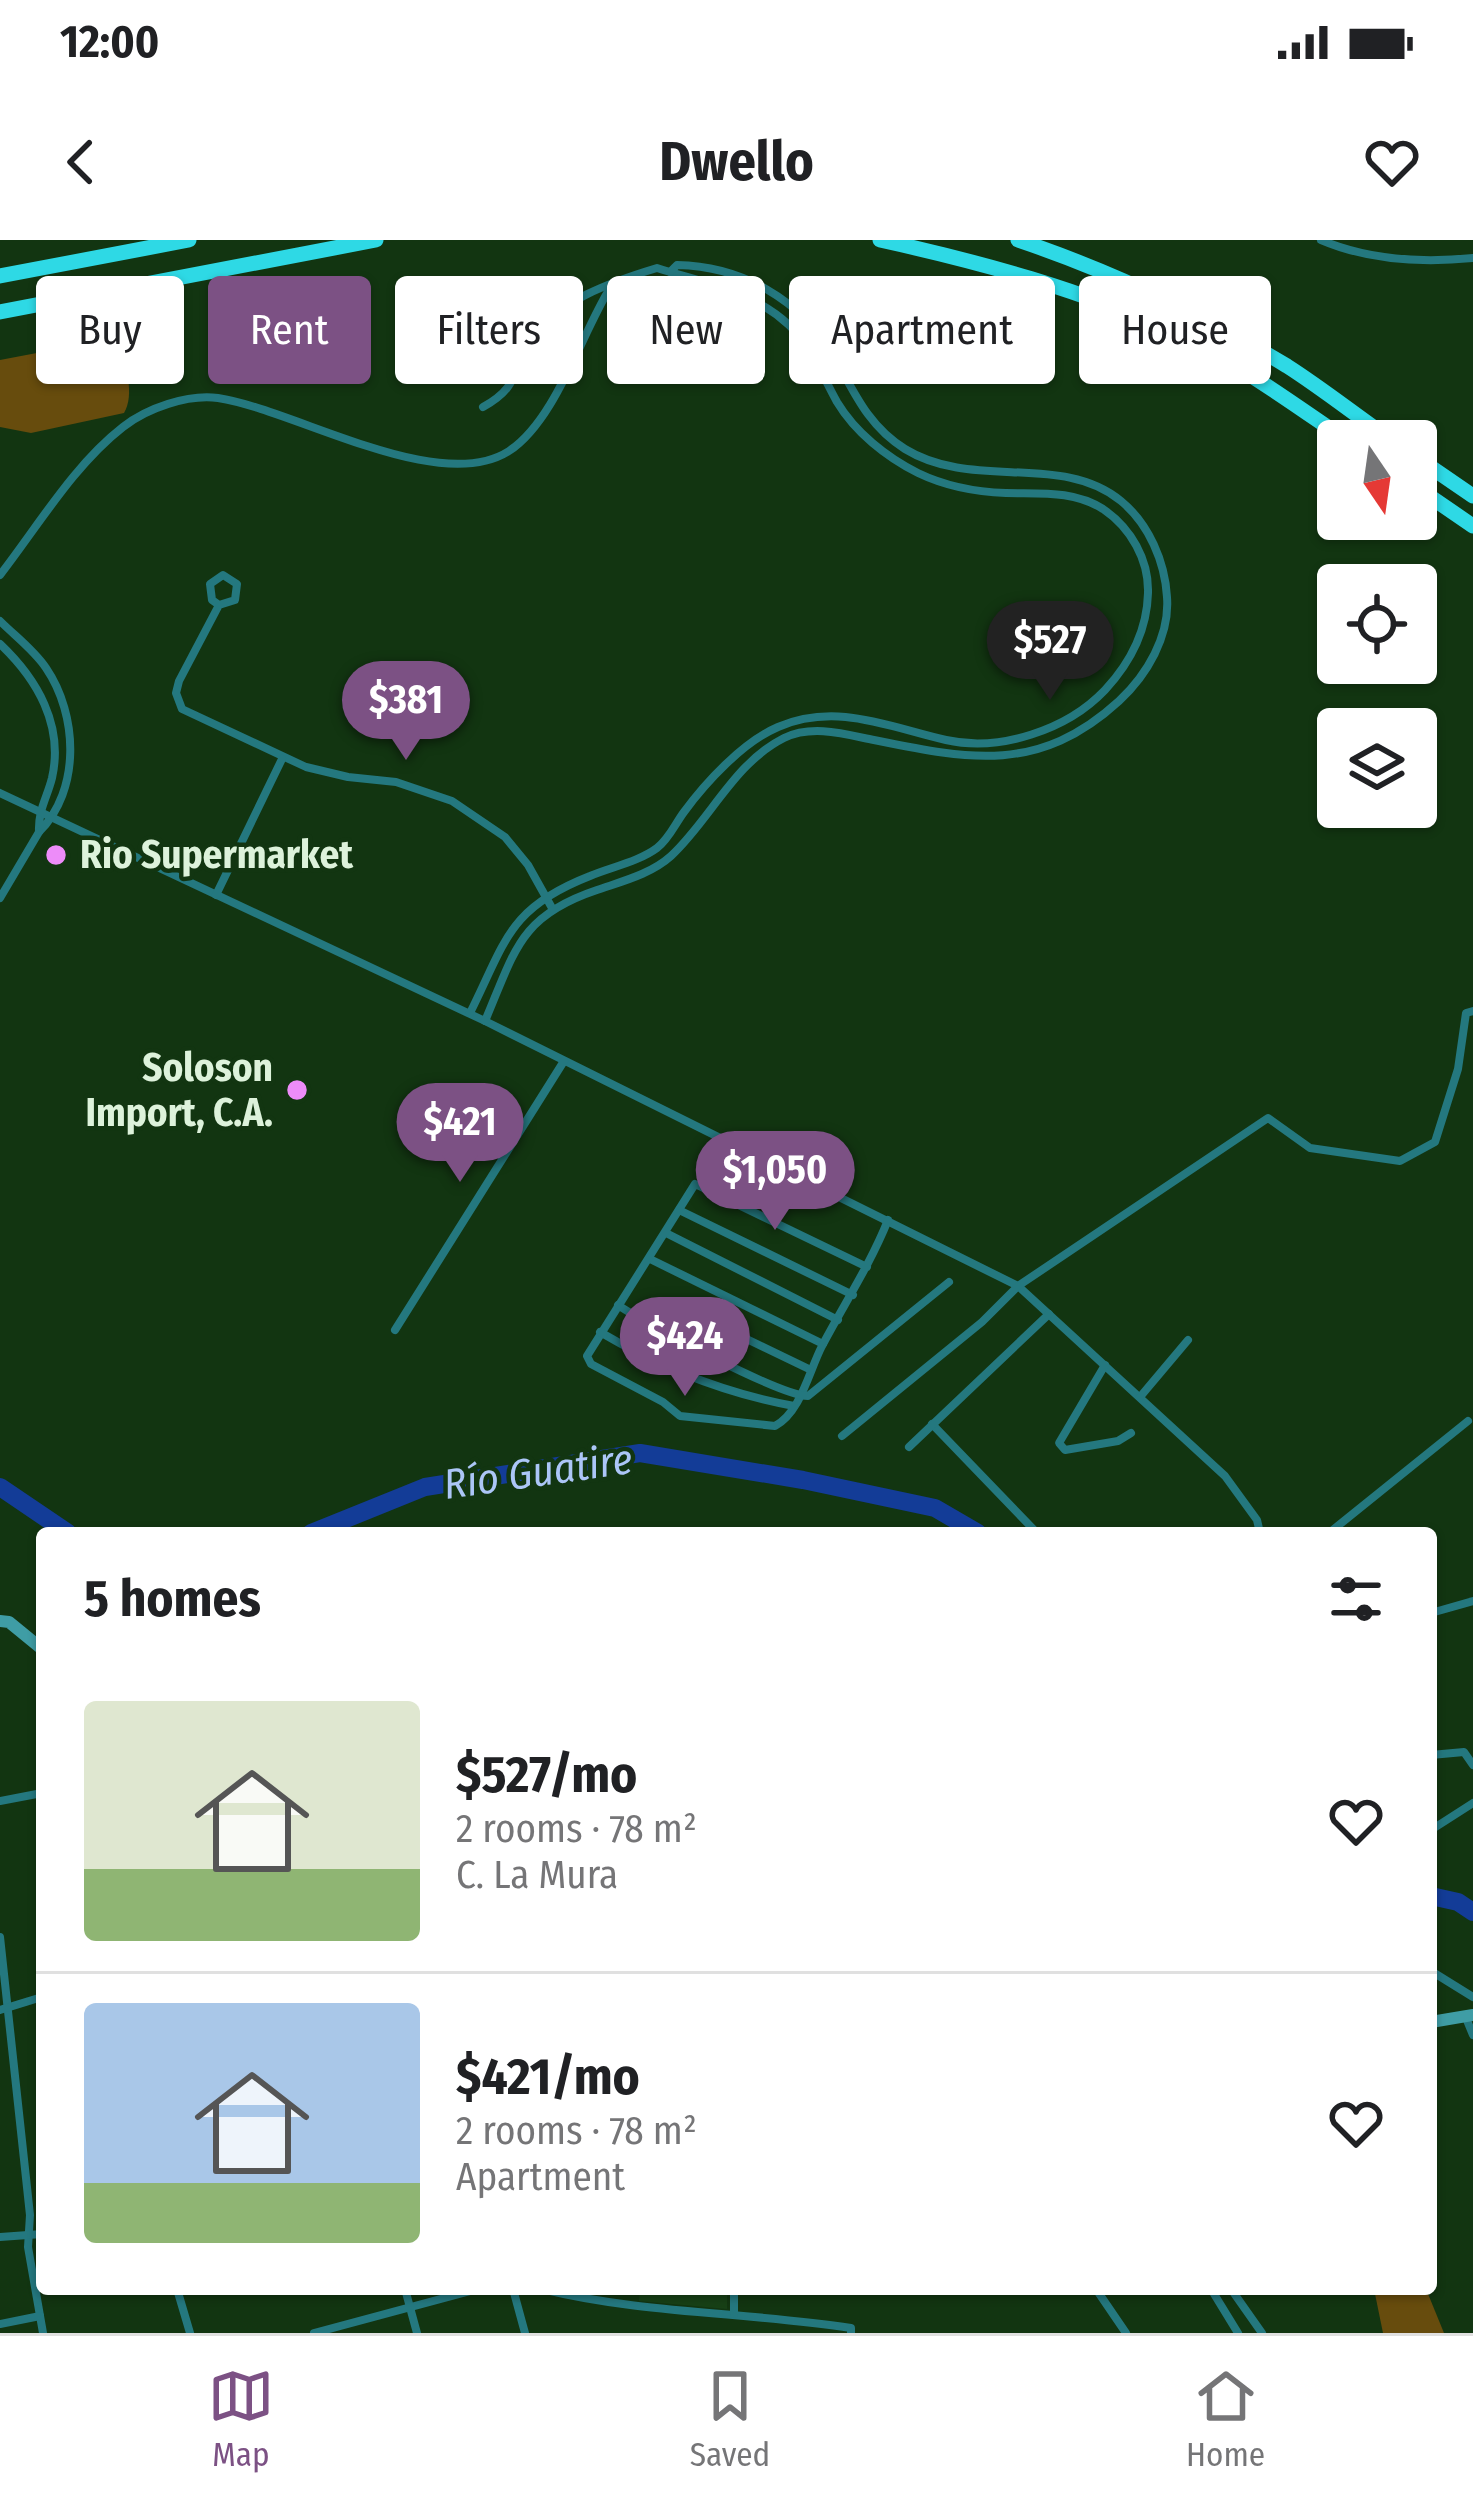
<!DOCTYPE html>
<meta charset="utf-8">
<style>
body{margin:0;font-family:"Fira Sans Condensed",sans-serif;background:#f6f6f6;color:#202124;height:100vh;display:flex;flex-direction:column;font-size:45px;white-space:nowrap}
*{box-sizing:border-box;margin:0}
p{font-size:39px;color:#757577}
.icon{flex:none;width:66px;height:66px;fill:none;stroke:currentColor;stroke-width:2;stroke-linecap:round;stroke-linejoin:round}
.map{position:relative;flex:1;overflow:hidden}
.sheet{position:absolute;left:36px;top:1287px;width:1401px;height:768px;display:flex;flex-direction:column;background:#fff;border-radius:12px;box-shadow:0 3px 9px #0004}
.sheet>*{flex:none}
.top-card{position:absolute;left:36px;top:36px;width:1401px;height:108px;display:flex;gap:24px}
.needle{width:78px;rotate:167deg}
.buttons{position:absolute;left:1317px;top:180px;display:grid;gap:24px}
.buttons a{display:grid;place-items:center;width:120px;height:120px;border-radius:12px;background:#fff;box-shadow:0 3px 9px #0004;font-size:60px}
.price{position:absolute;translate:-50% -102px;padding:0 27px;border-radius:42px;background:#7c5184;color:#fff;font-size:39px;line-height:78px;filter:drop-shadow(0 3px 6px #0008)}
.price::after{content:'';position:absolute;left:50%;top:72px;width:36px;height:27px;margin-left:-18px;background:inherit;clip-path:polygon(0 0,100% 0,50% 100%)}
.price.active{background:#222;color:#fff}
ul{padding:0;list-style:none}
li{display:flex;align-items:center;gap:36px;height:300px;padding:0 48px}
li+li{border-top:3px solid #e0e0e0}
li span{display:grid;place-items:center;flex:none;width:336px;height:240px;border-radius:12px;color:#555}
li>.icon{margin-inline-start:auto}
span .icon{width:144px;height:144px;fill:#fffc;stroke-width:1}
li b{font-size:51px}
h2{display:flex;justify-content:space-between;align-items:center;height:144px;padding:0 48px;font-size:51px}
.pill{padding:0 42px;border-radius:12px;background:#fff;box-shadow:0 3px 9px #0004;font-size:42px;line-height:108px}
.pill.active{background:#7c5184;color:#fff}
.status{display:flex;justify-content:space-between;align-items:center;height:84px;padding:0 60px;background:#fff;direction:ltr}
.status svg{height:33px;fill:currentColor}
header{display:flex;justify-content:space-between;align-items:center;height:156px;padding:0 48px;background:#fff;font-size:54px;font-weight:700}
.tabs{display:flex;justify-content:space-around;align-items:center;height:168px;border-top:3px solid #e0e0e0;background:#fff;font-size:33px;color:#757577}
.tabs a{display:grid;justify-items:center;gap:6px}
.tabs .active{color:#7c5184}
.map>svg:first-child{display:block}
.built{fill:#174016}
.green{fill:#674c0d}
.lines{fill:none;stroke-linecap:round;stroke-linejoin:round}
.river{stroke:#133c97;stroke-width:18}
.street{stroke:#24787f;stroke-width:8}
.secondary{stroke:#3f9da5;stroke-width:12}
.highway{stroke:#2ed9e5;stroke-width:15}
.poi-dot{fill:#ed8cf9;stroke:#123511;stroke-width:4.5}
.labels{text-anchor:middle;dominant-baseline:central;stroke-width:9;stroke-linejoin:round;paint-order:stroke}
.poi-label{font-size:39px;font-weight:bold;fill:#ddf2db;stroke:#123511;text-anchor:start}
.water-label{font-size:42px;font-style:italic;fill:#acc6f7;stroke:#123511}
</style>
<div class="status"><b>12:00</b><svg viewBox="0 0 49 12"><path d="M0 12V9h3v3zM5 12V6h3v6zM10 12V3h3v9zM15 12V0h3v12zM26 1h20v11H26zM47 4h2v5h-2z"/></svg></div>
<header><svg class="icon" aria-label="back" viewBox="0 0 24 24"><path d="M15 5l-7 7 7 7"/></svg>Dwello<svg class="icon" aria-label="heart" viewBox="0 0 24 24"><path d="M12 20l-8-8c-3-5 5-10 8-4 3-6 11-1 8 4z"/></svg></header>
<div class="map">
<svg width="1473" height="2093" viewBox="0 0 1473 2093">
<rect width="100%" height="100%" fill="#123511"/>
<path class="built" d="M640 2049H727V2069L639 2061Z"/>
<g class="green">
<path d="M105 100 118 105C126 126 135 154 124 173L31 193 0 187V120Z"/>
<path d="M1374 2049H1426L1444 2093H1383Z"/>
</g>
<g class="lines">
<g class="river">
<path d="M0 1247 68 1293"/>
<path d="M311 1293 425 1247 640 1213 803 1240 935 1268 978 1293"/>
<path d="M1431 1656 1458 1662 1473 1672"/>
</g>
<g class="street">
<path d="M1321 0C1368 20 1422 23 1473 18"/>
<path d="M0 335C38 286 74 225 123 187 147 168 188 154 218 158 296 170 439 256 509 211 555 181 581 95 610 48"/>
<path d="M219 365 212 360 210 344 223 335 237 344 235 360 219 365 179 441 176 453 182 469 306 527 348 537 396 542 452 561 505 597 528 625 552 668"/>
<path d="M0 381C15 396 34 410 46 428 78 475 81 550 39 592 38 570 47 558 52 538 64 485 37 439 0 404"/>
<path d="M0 553 485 781 1018 1046 1225 1236 1257 1280 1260 1293"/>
<path d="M216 655 282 519"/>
<path d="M0 658 39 592"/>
<path d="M470 773C506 701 508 668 590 636 611 627 638 622 657 608 669 599 675 584 684 572 706 542 743 502 778 487 836 462 889 487 946 500 1000 512 1067 490 1105 450 1130 423 1147 392 1148 353 1149 320 1131 288 1103 269 1073 250 1039 254 1006 253 976 252 945 246 918 233 886 217 855 192 837 162 822 135 811 106 789 85 751 50 704 43 657 28 617 40 552 62 530 101 512 132 519 147 483 167"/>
<path d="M485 781C515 711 519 676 597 650 623 641 651 634 671 616 710 580 734 523 784 498 809 486 837 492 864 498 963 518 1036 537 1119 461 1147 435 1170 396 1167 357 1165 322 1149 284 1121 261 1062 212 973 251 905 209 868 186 854 152 834 116 801 60 742 26 677 25L670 32"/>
<path d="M679 970 853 1055"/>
<path d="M666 993 838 1080"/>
<path d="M650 1019 823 1104"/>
<path d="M867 1027 695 944 587 1116 591 1124 663 1162 680 1176 775 1186C801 1172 809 1131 822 1106 844 1064 870 1025 888 980"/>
<path d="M672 1063 811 1130"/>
<path d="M618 1065C645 1084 781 1156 808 1156L949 1042"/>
<path d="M395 1090 564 821"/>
<path d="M600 1092C661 1128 723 1153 794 1166"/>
<path d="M1105 1125 1059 1203 1065 1210 1118 1201 1131 1193"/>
<path d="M1140 1157 1188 1100"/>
<path d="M932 1184 1037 1293"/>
<path d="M842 1196 982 1082 1018 1046 1268 878 1310 908 1400 921 1435 902 1458 829 1466 773 1473 771"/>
<path d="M909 1207 1049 1074"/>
<path d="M1329 1293 1468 1181"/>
<path d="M1431 1373 1473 1361"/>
<path d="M1431 1515 1464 1512 1473 1525"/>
<path d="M0 1561 42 1553"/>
<path d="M1431 1590 1473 1563"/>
<path d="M0 1697 30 1975 28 2007 43 2093"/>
<path d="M1431 1731 1473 1757"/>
<path d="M0 1770 42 1757"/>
<path d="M1466 1778 1473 1795"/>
<path d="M0 1997 42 1994"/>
<path d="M177 2049 190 2093"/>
<path d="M405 2049 417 2093"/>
<path d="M513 2049 525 2093"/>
<path d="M542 2049C643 2074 748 2072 851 2088V2093"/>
<path d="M1096 2049 1126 2093"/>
<path d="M1211 2049 1238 2093"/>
<path d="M1231 2049 1262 2093"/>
<path d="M734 2074V2049"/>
<path d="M0 2084 40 2076"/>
<path d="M314 2093 478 2049"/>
</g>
<g class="secondary">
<path d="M0 1381 9 1382 42 1409"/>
<path d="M1431 1782 1473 1775"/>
</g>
<g class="highway">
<path d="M880 0C980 22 1084 50 1177 94 1238 123 1292 163 1348 201"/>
<path d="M1018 0C1113 32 1201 74 1287 126 1323 149 1358 177 1393 201"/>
<path d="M0 36 189 0"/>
<path d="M0 72 376 0"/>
<path d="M1416 217 1473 256"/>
<path d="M1416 247 1473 286"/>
</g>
</g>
<g class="poi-dot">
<circle cx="56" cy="615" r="12"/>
<circle cx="297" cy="850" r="12"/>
</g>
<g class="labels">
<g class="poi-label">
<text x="80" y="615">Rio Supermarket</text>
<text x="273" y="828" text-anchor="end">Soloson<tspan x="273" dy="45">Import, C.A.</tspan></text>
</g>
<g class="water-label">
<text transform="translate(538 1232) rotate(-8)">Río Guatire</text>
</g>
</g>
</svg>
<div class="buttons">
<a><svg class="needle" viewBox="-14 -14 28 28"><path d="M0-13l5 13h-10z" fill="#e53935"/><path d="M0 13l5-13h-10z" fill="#757577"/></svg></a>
<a><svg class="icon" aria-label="locate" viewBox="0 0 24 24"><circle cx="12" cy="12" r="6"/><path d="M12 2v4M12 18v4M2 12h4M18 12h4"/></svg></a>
<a><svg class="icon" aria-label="layers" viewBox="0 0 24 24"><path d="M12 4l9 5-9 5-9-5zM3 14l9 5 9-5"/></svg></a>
</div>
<b class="price active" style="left:1050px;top:463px">$527</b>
<b class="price" style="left:406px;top:523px">$381</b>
<b class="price" style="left:460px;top:945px">$421</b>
<b class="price" style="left:775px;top:993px">$1,050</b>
<b class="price" style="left:685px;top:1159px">$424</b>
<div class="top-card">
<a class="pill">Buy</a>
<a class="pill active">Rent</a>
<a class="pill">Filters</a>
<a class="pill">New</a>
<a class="pill">Apartment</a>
<a class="pill">House</a>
</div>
<section class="sheet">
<h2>5 homes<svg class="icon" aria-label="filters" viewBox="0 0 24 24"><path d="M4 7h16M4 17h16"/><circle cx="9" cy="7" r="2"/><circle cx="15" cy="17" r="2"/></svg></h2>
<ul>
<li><span style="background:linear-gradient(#dfe7d0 70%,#8fb573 0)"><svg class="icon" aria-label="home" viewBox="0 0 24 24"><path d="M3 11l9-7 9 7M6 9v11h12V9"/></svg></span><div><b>$527/mo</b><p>2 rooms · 78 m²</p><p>C. La Mura</p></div><svg class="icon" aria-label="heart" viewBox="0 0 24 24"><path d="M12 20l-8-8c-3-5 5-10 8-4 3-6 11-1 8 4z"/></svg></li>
<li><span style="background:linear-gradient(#a9c7e8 75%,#8fb573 0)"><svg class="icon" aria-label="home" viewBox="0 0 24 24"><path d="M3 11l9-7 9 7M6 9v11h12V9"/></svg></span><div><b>$421/mo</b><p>2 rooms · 78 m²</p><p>Apartment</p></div><svg class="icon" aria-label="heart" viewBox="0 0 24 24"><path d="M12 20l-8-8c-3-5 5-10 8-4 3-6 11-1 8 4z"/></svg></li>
</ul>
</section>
</div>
<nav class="tabs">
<a class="active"><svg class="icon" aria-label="map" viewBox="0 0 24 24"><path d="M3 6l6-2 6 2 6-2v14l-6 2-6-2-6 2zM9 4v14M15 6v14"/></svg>Map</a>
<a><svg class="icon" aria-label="saved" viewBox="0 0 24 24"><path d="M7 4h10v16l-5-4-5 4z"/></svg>Saved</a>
<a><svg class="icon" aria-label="home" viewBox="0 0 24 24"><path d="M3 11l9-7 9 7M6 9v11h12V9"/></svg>Home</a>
</nav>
